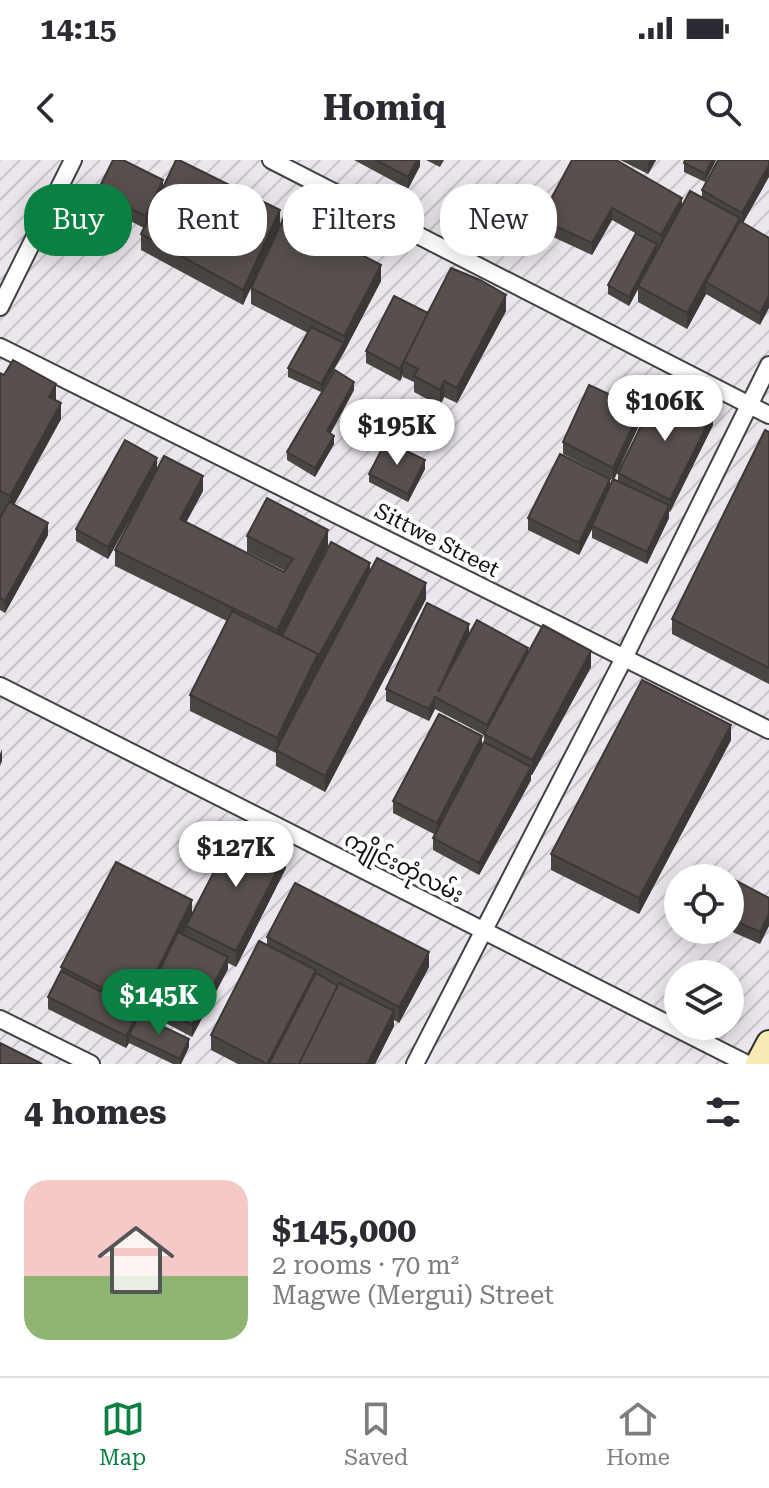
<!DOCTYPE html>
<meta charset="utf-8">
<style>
body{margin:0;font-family:"Roboto Serif","Noto Sans Myanmar",serif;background:#f7f7f7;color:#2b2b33;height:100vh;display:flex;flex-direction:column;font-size:30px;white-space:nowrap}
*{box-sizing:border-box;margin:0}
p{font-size:26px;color:#7c7c81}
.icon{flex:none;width:44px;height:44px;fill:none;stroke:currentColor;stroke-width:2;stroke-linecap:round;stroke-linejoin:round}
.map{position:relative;height:904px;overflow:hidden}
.drawer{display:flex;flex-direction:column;background:#fff;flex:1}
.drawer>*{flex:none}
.top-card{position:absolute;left:24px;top:24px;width:722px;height:72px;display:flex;gap:16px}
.tools{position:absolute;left:664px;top:704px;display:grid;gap:16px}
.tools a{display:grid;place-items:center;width:80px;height:80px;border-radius:50%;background:#fff;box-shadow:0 4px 20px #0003;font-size:40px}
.price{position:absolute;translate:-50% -68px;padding:0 18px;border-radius:28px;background:#fff;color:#222;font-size:26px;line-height:52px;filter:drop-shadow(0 2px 4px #0008)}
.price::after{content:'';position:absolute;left:50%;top:48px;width:24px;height:18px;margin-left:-12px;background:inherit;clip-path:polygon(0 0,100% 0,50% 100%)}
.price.selected{background:#0b8043;color:#fff}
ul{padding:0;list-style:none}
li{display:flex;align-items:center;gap:24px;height:200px;padding:0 24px}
li span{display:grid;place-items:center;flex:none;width:224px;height:160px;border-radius:24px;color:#555}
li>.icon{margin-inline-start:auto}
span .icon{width:96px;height:96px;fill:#fffc;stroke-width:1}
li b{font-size:34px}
h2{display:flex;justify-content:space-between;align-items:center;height:96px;padding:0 24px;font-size:34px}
.chip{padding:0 28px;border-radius:32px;background:#fff;box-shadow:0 4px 20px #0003;font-size:28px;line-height:72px}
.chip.selected{background:#0b8043;color:#fff}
.status{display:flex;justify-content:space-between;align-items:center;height:56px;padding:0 40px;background:#fff;direction:ltr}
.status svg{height:22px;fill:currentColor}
header{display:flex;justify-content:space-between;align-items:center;height:104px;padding:0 24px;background:#fff;font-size:36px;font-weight:700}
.tab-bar{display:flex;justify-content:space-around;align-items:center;height:112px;border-top:2px solid #e1e1e2;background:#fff;font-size:22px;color:#7c7c81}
.tab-bar a{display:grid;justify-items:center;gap:4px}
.tab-bar .selected{color:#0b8043}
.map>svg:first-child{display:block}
.industrial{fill:url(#industrial-furrows);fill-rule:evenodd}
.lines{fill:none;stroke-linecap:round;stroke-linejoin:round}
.street-casing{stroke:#424242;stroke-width:20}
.secondary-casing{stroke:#313131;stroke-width:28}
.street{stroke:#fff;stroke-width:16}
.secondary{stroke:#f8ebb4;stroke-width:24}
.wall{fill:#4b4542}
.shaded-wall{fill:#3d3836}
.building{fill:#57504d;stroke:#3d3836;stroke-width:2}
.labels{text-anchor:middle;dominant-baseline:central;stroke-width:8;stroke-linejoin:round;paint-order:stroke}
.street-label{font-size:22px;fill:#0f0f0f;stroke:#fff}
</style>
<div class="status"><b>14:15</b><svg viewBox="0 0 49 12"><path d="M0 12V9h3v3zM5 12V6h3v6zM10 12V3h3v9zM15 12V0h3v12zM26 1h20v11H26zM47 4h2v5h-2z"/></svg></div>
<header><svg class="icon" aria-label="back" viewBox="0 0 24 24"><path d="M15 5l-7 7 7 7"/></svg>Homiq<svg class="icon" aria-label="search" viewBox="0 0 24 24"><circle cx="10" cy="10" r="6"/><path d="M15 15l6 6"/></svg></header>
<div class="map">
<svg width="769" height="904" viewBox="0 0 769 904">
<defs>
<pattern id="industrial-furrows" width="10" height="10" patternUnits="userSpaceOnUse" patternTransform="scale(2)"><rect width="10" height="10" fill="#ebe5ed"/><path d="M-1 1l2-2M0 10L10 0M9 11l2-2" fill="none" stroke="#c8c3ca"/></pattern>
</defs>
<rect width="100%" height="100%" fill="#fefbf3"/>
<path class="industrial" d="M0 0H769V904H0ZM678 718H730V770H678ZM678 814H730V866H678Z"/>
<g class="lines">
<defs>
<g id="street">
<path d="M271 0 769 255"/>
<path d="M0 147 73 0"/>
<path d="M0 187 769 570"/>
<path d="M0 526 747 904"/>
<path d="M0 859 91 904"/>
<path d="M415 904 624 498 769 205"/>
</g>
<path id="secondary" d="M758 904 769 883"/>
</defs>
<use href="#street" class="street-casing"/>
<use href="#secondary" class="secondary-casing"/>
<use href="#street" class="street"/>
<use href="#secondary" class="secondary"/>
</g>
<g class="wall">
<path d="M354 0H420V6L408 29Z"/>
<path d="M426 0H444L440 7Z"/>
<path d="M572 0 682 45 702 37V30L769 0 743 63 769 78 760 165 706 134 687 169 638 142V129L629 146 608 134V125L637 74 612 60 592 95 540 71V59Z"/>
<path d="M620 0H656L648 14Z"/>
<path d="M685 0H716L705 22 684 12V3Z"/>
<path d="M163 28 280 50 243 145 141 90V74L144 68 97 44V32Z"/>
<path d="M381 121 344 192 321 232 288 217V208L308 173 251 144V128Z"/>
<path d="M506 151 457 243 444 237 440 246 414 232V222L403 217V214L400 221 366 203V191L428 153Z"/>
<path d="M0 213 56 240 61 259 14 345 48 375 5 453 0 450Z"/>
<path d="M354 230 330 274 334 284 315 317 287 300V292Z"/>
<path d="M641 261 614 320 618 322V313L713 265 670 352 669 351V358L647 404 592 378V369L579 395 528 370V358L610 325 613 320 563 294V282Z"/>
<path d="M769 272V524L672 474V459Z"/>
<path d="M157 309 203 331 186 362 284 412 285 411 247 392V376L328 386 282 476 370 411 426 439 325 632 276 606V593L190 551V535L227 461 115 406V390L147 329 108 399 76 381V369Z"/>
<path d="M425 309 408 342 369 322V314Z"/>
<path d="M469 474 528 492 591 507 532 615H531V620L479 715 433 690V678L434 674 393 653V641L482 585 484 582V575L435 549 429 561 386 541V529Z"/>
<path d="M731 580 639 754 551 710V694Z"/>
<path d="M286 708 236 807 228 803V809L192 877 145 852 143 856 189 887 181 904H173L129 883 126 888 48 849V837L61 811V807L192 755Z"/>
<path d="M730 718 769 738 760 784 728 770H730Z"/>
<path d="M267 777 429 807 399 863 394 860V866L375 904H238L211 890V875L267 785Z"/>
</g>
<g class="shaded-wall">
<path d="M417 0H420V6L408 29V17Z"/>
<path d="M650 0H656L648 14V2Z"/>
<path d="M712 0H716L705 22V14Z"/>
<path d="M769 5V17L742 65V53Z"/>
<path d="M163 20V32L145 68V56Z"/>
<path d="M682 38V50L661 87V75Z"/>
<path d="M612 48V60L592 95V83Z"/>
<path d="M280 50V66L243 145V130Z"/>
<path d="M740 58V74L706 122V134L687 169V153Z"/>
<path d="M657 84V92L638 126V129L629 146V137Z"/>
<path d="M381 105V121L344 192 321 232V224L344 183V176Z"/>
<path d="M506 135V151L457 243V228Z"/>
<path d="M769 136V148L760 165V153Z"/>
<path d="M403 202V214L400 221V209Z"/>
<path d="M444 221V237L440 246V230Z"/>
<path d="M354 222V230L327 280V271Z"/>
<path d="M56 224V240L49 252V237Z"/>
<path d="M61 243V259L10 352V336Z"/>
<path d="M641 249V261L613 320V308Z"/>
<path d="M713 253V265L670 352V340Z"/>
<path d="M334 276V284L315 317V308Z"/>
<path d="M157 298V310L108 399V387Z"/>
<path d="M425 300V309L408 342V334Z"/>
<path d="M203 316V331L180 374V359Z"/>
<path d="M610 319V331L592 366V369L579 395V383Z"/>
<path d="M669 345V358L647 404V392Z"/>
<path d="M48 363V375L5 453V441Z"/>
<path d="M328 370V386L277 486V470Z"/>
<path d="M370 403V415L277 591V578L318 494Z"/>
<path d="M426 423V439L325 632V616Z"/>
<path d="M469 464V476L438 532Z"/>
<path d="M528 488V500L487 577V565Z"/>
<path d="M591 491V507L532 615V600Z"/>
<path d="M435 537V549L429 561V549Z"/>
<path d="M731 565V580L639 754V738Z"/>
<path d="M482 576V589L437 676V663Z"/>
<path d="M2 589V601L0 606V594Z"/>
<path d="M531 607V620L479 715V703Z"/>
<path d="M286 693V708L236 807V791Z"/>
<path d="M192 740V755L149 843 145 841V852L133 876 129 875V883L126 888V876Z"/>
<path d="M769 754V766L760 784V772Z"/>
<path d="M429 792V807L399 863V847Z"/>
<path d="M228 797V809L192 877V865Z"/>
<path d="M316 810V826L275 904H267Z"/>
<path d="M394 851V866L375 904H367Z"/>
<path d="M189 879V887L181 904H180V899Z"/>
</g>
<g class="building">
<path d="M113 0H123L163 20 145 56 97 32Z"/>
<path d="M176 0H179L280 50 243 130 141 74Z"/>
<path d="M376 0H417L408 17Z"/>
<path d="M572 0H616L682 38 661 75 612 48 592 83 540 59Z"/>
<path d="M685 0H712L705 14 684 3Z"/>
<path d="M718 0H769V5L742 53 702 30Z"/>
<path d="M690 31 740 58 687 153 638 126Z"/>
<path d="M285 55 381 105 344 176 251 128Z"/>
<path d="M740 61 769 78V136L760 153 706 122Z"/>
<path d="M636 73 657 84 629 137 608 125Z"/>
<path d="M451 108 480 120 506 135 457 228 444 221 440 230 414 216 418 209 403 201Z"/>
<path d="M394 136 428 153 400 209 366 191Z"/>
<path d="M311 167 344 183 321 224 288 208Z"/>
<path d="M13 200 56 224 49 237 61 243 10 336 0 331V213L4 215Z"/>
<path d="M335 210 354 222 327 271 334 276 315 308 287 292Z"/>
<path d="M589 225 641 249 613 308 563 282Z"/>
<path d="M660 227 713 253 670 340 618 313Z"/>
<path d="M765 270 769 272V508L672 459Z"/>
<path d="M125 280 157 298 108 387 76 369Z"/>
<path d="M386 281 425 300 408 334 369 314Z"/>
<path d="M560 294 610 319 579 383 528 358Z"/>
<path d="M164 296 203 316 180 359 284 412 293 399 247 376 267 338 328 370 277 470 115 390Z"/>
<path d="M613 319 669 345 647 392 592 366Z"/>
<path d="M9 342 48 363 5 441 0 438V358Z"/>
<path d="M331 382 370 403 318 497V494L282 476Z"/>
<path d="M377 398 426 423 325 616 276 590Z"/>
<path d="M427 443 469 464 438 532 477 460 528 488 487 565 435 537 429 549 386 529Z"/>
<path d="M232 451 318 494 277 578 190 535Z"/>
<path d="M543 465 591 491 532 600 484 574Z"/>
<path d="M642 520 731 565 639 738 551 694Z"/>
<path d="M439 554 482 576 437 663 393 641Z"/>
<path d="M484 582 531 607 479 703 433 678Z"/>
<path d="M237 667 286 693 236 791 186 766Z"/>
<path d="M116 702 192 740 139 847 61 807Z"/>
<path d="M708 706 769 738V754L760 772 730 759V718H701Z"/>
<path d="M295 723 429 792 399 847 267 777Z"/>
<path d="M178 772 228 797 192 865 145 841Z"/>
<path d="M259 781 316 810 267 904 211 875Z"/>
<path d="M61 811 139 851 126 876 48 837Z"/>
<path d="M316 813 338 826 299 904H269Z"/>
<path d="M339 823 394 851 367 904H299Z"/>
<path d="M139 855 189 879 180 899 129 875Z"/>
<path d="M0 883 42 904H0Z"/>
</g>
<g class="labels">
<g class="street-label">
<text transform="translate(437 380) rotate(27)">Sittwe Street</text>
<text transform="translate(404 707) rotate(27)">ကျိုင်းတုံလမ်း</text>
</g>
</g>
</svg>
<div class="tools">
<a><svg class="icon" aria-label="locate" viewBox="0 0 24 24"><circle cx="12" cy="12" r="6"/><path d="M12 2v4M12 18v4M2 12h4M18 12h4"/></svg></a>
<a><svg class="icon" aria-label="layers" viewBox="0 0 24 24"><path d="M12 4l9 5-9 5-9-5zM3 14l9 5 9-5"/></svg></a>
</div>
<b class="price" style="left:665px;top:283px">$106K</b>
<b class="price" style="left:397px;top:307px">$195K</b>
<b class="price" style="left:236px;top:729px">$127K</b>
<b class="price selected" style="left:159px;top:877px">$145K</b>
<div class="top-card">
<a class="chip selected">Buy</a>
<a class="chip">Rent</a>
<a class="chip">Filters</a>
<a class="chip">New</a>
</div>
</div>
<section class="drawer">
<h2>4 homes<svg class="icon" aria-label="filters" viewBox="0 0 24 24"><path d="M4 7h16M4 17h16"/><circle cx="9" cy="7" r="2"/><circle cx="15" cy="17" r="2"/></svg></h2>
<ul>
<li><span style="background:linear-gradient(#f6c9c9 60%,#8fb573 0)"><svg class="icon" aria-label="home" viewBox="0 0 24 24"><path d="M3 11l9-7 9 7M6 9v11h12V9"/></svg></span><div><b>$145,000</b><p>2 rooms · 70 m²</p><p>Magwe (Mergui) Street</p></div></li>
</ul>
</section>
<nav class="tab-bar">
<a class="selected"><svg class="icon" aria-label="map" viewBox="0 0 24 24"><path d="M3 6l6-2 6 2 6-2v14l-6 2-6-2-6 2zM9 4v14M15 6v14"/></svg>Map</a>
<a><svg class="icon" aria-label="saved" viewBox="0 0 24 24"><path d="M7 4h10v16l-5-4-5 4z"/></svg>Saved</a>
<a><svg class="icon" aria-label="home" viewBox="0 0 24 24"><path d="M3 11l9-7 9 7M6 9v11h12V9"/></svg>Home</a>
</nav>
